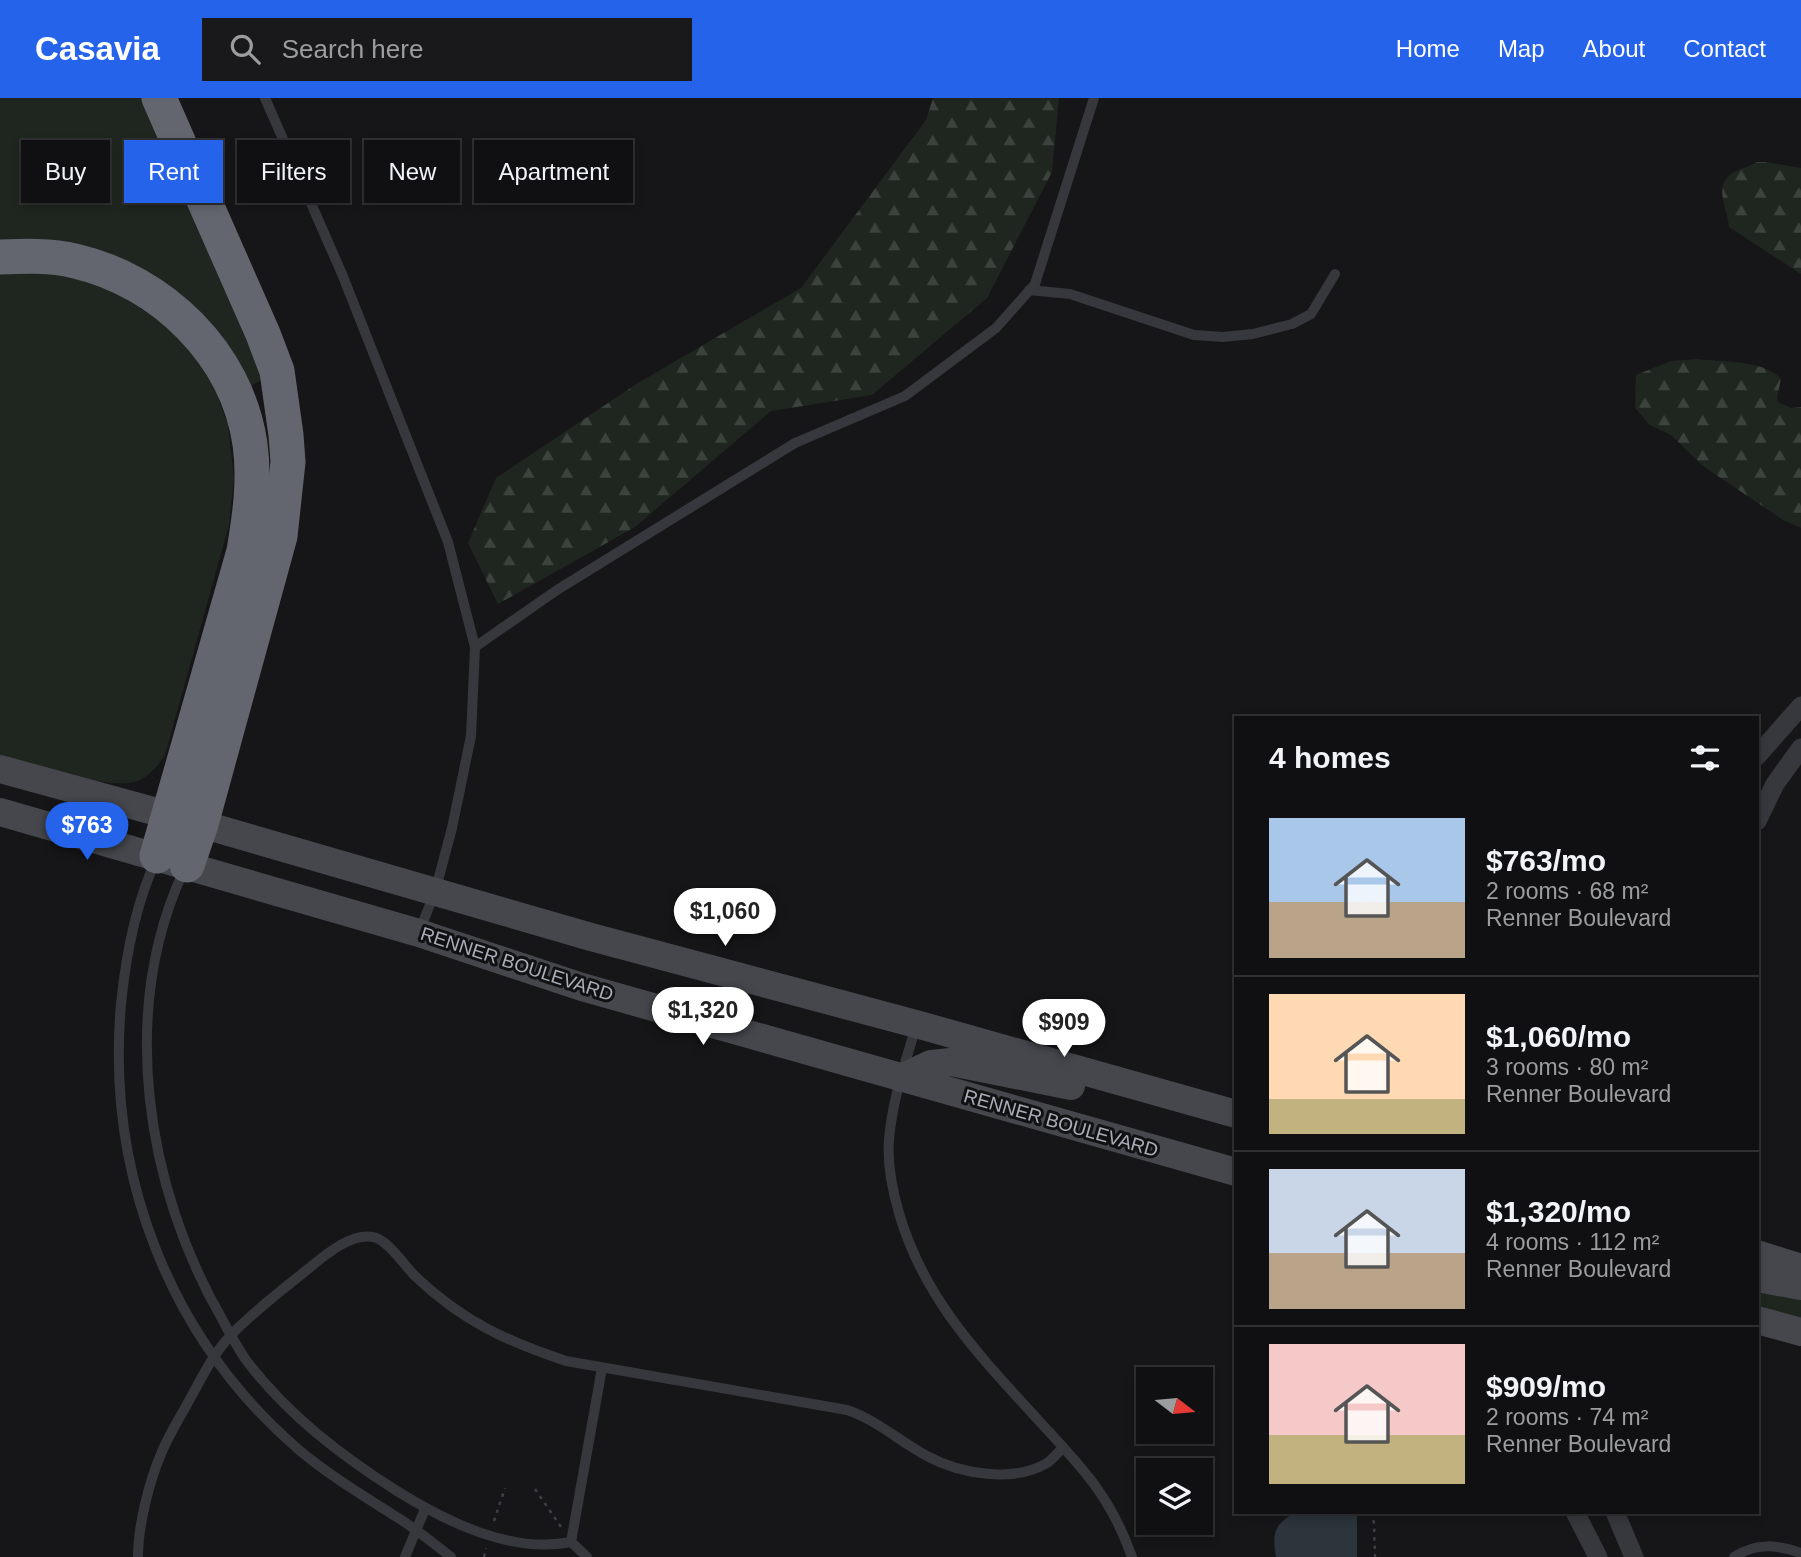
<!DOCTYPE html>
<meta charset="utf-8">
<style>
body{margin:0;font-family:Helvetica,sans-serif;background:#19191b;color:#f1f3f6;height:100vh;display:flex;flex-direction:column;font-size:26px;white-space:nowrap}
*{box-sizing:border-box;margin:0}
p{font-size:23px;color:#9c9d9f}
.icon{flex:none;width:38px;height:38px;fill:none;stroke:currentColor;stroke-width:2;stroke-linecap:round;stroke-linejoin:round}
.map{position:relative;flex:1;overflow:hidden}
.sheet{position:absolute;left:1234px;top:618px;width:525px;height:798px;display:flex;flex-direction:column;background:#101012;border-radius:0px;box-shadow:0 4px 10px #0003,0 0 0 2px #303032}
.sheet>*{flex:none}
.banner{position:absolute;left:21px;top:42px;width:665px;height:63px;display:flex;gap:14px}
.needle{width:46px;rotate:106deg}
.controls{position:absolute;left:1136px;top:1269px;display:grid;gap:14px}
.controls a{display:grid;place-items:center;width:77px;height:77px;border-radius:0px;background:#101012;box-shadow:0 4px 10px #0003,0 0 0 2px #303032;font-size:35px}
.price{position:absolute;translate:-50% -60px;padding:0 16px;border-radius:24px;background:#fff;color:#222;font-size:23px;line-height:46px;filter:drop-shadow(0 2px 4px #0008)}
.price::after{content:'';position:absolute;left:50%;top:42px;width:21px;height:16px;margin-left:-10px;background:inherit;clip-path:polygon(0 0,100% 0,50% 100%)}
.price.active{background:#2563eb;color:#fff}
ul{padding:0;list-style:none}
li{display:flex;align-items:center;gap:21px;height:175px;padding:0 35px}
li+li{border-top:2px solid #303032}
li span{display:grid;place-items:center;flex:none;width:196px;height:140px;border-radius:0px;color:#555}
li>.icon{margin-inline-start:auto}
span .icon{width:84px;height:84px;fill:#fffc;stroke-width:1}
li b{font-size:30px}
h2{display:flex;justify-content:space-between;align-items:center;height:84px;padding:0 35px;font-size:30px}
.pill{padding:0 24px;border-radius:0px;background:#101012;box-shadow:0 4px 10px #0003,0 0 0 2px #303032;font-size:24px;line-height:63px}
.pill.active{background:#2563eb;color:#fff}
header{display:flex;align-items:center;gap:42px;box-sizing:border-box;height:98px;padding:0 35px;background:#2563eb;color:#fff}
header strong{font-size:33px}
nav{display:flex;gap:38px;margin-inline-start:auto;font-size:24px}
.search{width:490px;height:63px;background:#19191b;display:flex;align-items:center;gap:18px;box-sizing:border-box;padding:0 24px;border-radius:0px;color:#9c9d9f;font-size:26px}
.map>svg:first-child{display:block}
.grass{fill:#1e261f}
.forest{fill:url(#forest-firs)}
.water{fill:#2c353c}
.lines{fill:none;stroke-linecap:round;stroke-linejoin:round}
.path{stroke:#3d3f44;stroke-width:2.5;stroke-dasharray:3.5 5;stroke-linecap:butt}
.lane{stroke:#37383d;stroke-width:10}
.street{stroke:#37383d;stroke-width:19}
.secondary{stroke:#45474d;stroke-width:28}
.highway{stroke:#63666e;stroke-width:35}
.labels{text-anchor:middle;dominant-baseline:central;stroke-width:6;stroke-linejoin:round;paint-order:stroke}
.street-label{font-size:19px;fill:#a8adb8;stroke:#111113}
</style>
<header>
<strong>Casavia</strong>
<div class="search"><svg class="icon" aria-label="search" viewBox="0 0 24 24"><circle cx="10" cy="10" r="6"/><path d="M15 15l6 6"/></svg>Search here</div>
<nav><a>Home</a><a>Map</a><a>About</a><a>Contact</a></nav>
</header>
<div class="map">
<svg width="1801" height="1459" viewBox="0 0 1801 1459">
<defs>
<pattern id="forest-firs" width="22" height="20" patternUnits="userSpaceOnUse" patternTransform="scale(1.75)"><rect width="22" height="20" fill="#1e261f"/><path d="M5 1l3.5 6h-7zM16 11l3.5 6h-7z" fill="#3c433d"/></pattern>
</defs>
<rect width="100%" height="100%" fill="#161618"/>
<g class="grass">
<path d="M0 0H154L271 277 249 289 198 217 0 148Z"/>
<path d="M50 173 111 190 168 229 195 259 214 288 228 327 234 380 229 427 165 657C158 668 150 677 138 683 110 694 30 665 0 657V174Z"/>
<path d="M1757 1188 1801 1196V1223L1757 1211Z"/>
</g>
<g class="forest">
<path d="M933 0H1059L1052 74 987 200 872 297 771 313 635 429 498 506 468 445 496 380 638 285 801 190 926 22Z"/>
<path d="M1757 64H1766L1801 70V176L1729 129C1728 112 1713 89 1731 76 1738 71 1749 69 1757 64Z"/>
<path d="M1697 261C1721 264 1765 262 1781 281L1777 300 1779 305 1792 310 1801 309V430L1783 422 1703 368 1671 337 1650 327 1635 310 1636 277 1671 263Z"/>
</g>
<path class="water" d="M1296 1414H1353L1357 1418V1459H1276C1272 1435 1274 1426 1296 1414Z"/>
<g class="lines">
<g class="path">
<path d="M535 1391 561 1429"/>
<path d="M1371 1414 1374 1425 1375 1459"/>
<path d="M494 1423 505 1390"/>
<path d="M484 1459 486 1450"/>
</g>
<g class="lane">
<path d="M265 0 342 176 448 444 475 549 471 638 452 730 435 794 419 834"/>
<path d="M1029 192 1070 196 1194 237 1223 239 1253 236 1292 226 1311 216 1335 176"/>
<path d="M475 549 557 492 795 345 905 298 996 230 1035 186 1094 0"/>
<path d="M156 762C135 807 126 856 121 906 106 1076 169 1240 299 1352 329 1377 362 1397 395 1418 415 1430 433 1445 451 1459"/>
<path d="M184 772C118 914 146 1089 222 1221 229 1234 237 1249 246 1262 287 1316 340 1357 397 1393 447 1424 511 1456 571 1444"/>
<path d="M916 928C905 966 892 1003 889 1042 887 1067 892 1091 899 1115 924 1202 981 1259 1040 1324 1083 1371 1110 1397 1132 1459"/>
<path d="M571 1444 602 1270"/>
<path d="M571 1444 587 1459"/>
<path d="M138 1459C138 1428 149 1384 161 1356 169 1336 181 1318 191 1299 203 1277 214 1255 231 1237 254 1213 282 1192 308 1171 324 1158 350 1135 373 1139 387 1141 405 1168 415 1178 462 1223 506 1243 566 1263L847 1312C877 1322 899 1343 927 1358 960 1376 1014 1385 1047 1365 1053 1361 1058 1355 1063 1349"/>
<path d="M405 1459 425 1411"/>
<path d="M1734 1459C1756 1444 1778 1447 1801 1455"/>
</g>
<g class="street">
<path d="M1757 658 1801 608"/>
<path d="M1757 723 1775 686 1801 650"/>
<path d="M1575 1414 1598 1459"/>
<path d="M1615 1414 1634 1459"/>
</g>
<g class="secondary">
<path d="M0 671 201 726 591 839 916 926 1236 1016"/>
<path d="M0 714 419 835 582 889 1236 1074"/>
<path d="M901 980 931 966 951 964 1071 988"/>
<path d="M1757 1156 1801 1170"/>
<path d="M1757 1180 1801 1188"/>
<path d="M1757 1222 1801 1234"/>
</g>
<g class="highway">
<path d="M159 0 263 236 277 273 286 337 288 364 280 438 201 726 187 767"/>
<path d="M0 159C25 158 50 157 75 163 162 183 237 256 250 346 255 382 250 417 244 453L157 758"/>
</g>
</g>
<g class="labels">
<g class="street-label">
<text transform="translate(517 866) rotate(18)">RENNER BOULEVARD</text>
<text transform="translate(1061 1025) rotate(16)">RENNER BOULEVARD</text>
</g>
</g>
</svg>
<div class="controls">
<a><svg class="needle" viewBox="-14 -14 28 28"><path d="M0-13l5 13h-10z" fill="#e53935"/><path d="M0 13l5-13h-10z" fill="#9c9d9f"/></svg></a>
<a><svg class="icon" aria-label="layers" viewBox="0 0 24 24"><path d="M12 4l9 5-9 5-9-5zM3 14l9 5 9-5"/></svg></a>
</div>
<b class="price active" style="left:87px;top:764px">$763</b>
<b class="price" style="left:725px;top:850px">$1,060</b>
<b class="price" style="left:703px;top:949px">$1,320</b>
<b class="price" style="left:1064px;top:961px">$909</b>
<div class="banner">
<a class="pill">Buy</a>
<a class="pill active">Rent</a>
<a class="pill">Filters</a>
<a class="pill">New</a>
<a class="pill">Apartment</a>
</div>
<section class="sheet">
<h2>4 homes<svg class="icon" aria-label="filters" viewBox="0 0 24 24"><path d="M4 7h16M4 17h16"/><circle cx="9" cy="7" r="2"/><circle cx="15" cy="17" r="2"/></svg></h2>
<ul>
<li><span style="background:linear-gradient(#a9c7e8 60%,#b9a48a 0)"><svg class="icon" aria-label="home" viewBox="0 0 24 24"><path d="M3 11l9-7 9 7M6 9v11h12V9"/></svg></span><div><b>$763/mo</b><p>2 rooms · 68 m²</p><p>Renner Boulevard</p></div></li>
<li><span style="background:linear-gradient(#ffd9b3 75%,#c2b280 0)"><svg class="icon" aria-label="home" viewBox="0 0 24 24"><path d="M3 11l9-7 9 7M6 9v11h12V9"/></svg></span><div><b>$1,060/mo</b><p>3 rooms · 80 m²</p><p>Renner Boulevard</p></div></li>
<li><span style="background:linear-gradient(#c9d6e8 60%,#b9a48a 0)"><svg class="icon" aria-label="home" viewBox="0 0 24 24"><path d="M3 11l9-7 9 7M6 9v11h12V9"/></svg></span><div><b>$1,320/mo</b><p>4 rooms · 112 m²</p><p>Renner Boulevard</p></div></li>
<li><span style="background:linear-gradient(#f6c9c9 65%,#c2b280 0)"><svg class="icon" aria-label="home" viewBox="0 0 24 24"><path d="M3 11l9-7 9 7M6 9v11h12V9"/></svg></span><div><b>$909/mo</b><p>2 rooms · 74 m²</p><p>Renner Boulevard</p></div></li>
</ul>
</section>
</div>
